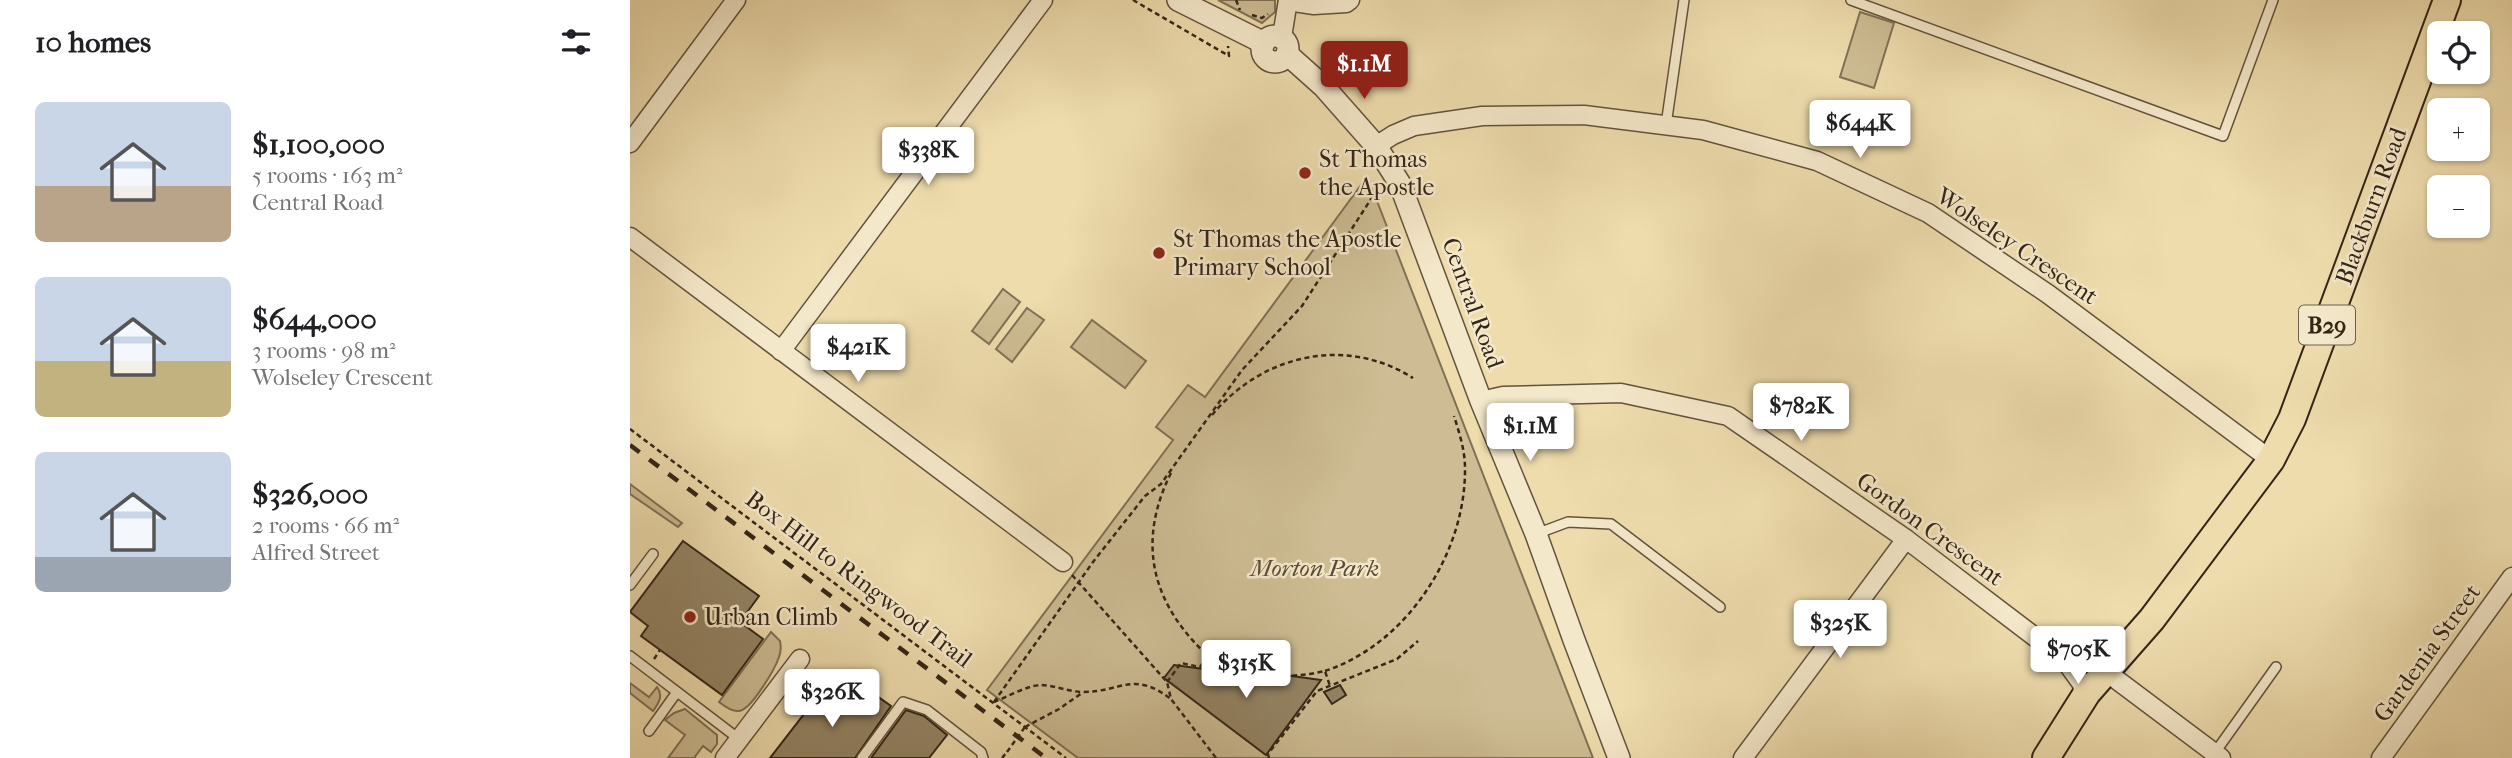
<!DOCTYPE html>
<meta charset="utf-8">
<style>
body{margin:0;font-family:"IM FELL French Canon",serif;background:#f2f2f2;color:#202124;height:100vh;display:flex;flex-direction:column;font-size:26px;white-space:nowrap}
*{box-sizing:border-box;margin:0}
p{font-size:23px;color:#757577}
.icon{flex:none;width:38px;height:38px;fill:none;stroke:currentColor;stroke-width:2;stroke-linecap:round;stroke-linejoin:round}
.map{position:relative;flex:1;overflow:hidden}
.drawer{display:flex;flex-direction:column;background:#fff;width:630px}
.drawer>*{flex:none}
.controls{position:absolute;left:1797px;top:21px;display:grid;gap:14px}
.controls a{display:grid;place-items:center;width:63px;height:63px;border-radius:10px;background:#fff;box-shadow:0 2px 5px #0004;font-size:35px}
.price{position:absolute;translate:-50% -60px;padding:0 16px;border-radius:7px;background:#fff;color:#222;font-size:23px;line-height:46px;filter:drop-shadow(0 2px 4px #0008)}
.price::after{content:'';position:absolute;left:50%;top:42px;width:21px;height:16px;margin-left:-10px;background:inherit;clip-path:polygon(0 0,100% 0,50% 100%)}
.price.on{background:#8f2418;color:#fff}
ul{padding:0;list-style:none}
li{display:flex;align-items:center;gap:21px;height:175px;padding:0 35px}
li span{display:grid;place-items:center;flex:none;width:196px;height:140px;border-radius:10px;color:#555}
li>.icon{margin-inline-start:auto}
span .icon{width:84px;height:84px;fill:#fffc;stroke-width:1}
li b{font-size:30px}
h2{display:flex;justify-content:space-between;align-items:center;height:84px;padding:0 35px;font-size:30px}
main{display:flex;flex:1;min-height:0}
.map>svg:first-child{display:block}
.green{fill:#cebd94;stroke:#807156;stroke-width:2}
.building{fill:#948465;stroke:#332517;stroke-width:2}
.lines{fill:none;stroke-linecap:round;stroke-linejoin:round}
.service-casing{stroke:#62533c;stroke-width:12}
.minor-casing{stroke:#62533c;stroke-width:21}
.tertiary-casing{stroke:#62533c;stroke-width:24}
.primary-casing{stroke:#332517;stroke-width:30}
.path{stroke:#332517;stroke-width:2.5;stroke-dasharray:5 3.5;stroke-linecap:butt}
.service{stroke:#f4e8ca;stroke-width:9}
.minor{stroke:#f4e8ca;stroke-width:18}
.tertiary{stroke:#f4e8ca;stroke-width:21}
.primary{stroke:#eedcad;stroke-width:26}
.rail{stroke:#332517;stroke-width:4.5;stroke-dasharray:12 12;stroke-linecap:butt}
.path-bridge{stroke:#332517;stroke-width:2.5;stroke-dasharray:5 3.5;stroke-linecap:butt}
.poi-dot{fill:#8f2418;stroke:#f4e8ca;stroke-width:2.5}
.labels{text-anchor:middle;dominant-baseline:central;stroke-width:5;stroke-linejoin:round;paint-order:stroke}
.shield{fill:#f4e8ca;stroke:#6d604d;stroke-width:2}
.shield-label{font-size:23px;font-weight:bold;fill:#332517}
.poi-label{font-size:24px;fill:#332517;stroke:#f4e8ca;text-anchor:start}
.street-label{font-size:24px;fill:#332517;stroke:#f4e8ca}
.park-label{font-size:24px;font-style:italic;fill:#5a4b36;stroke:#f4e8ca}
</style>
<main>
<section class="drawer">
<h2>10 homes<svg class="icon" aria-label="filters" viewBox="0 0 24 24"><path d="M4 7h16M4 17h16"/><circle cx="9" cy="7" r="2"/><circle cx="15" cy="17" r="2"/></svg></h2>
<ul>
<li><span style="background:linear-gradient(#c9d6e8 60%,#b9a48a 0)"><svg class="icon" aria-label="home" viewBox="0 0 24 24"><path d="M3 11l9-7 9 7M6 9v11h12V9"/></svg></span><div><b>$1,100,000</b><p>5 rooms · 163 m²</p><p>Central Road</p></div></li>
<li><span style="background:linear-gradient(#c9d6e8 60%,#c2b280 0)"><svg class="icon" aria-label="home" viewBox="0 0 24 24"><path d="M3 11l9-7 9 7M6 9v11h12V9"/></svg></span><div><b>$644,000</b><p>3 rooms · 98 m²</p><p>Wolseley Crescent</p></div></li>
<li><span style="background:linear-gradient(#c9d6e8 75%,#9aa5b1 0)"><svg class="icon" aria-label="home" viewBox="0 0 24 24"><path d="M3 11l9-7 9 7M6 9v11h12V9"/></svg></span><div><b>$326,000</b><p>2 rooms · 66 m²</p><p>Alfred Street</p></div></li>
</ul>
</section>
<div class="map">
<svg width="1882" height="758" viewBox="0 0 1882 758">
<rect width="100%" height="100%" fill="#eedcad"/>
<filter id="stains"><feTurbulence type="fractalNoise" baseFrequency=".00286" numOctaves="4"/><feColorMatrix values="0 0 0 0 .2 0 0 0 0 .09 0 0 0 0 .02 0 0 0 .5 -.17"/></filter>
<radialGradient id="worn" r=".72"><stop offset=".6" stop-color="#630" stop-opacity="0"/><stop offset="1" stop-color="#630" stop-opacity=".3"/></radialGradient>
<g class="green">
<path d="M588 0H645V12L632 23Z"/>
<path d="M1230 12 1264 23 1244 88 1210 77Z"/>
<path d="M734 181 740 183 963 758H448L357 690 543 440 526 427 558 385 575 397Z"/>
<path d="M373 289 390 302 359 344 342 331Z"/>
<path d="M397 308 414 320 382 362 366 349Z"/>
<path d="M462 320 516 361 495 388 441 347Z"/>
<path d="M0 484 52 523 48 527 0 494Z"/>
<path d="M141 632 150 641C151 646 151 652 149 657 145 669 121 710 109 711 102 712 94 706 89 702Z"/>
<path d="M0 683 19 697 27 687C34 696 28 704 23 711L0 693Z"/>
<path d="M55 709 87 735V744L81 752 73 746 64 758H38L55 735 35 720 44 713Z"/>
</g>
<g class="building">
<path d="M53 541 129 596 110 622 133 639 92 695 11 636 18 626 0 612Z"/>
<path d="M544 665 626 676 625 671 691 680 636 755 534 678Z"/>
<path d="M710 685 716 695 702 704 694 692Z"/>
<path d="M195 687 230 713 244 694 261 706 225 758H140Z"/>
<path d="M276 710 294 716 317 735 299 758H241Z"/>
</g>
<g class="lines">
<defs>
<g id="service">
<path d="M1221 0 1593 136 1643 0"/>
<path d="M1036 125 1054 0"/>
<path d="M906 534 938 522 981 524 1090 607"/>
<path d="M0 585 23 554"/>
<path d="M0 656 109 739"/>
<path d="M19 731 47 692"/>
<path d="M1584 754 1646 667"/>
<path d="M232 758 273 702 297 710 351 752 353 758"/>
</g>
<g id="minor">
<path d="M658 1 684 5 716 3 720 0"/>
<path d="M652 37 658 0"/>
<path d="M0 143 106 0"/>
<path d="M746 146 763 135 784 126 852 116 954 115 1073 130 1187 161 1298 213 1418 294 1641 460"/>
<path d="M0 237 433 562"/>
<path d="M151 351 413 0"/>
<path d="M851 401 873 396 991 393 1098 416 1276 539 1434 659 1452 684 1454 697"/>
<path d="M1487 680 1591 758"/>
<path d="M95 758 170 659"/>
<path d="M1113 758 1276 539"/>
<path d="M1751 758 1882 577"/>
</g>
<g id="tertiary">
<path d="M548 0 634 43"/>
<circle cx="645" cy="49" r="13"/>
<path d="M657 54 694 87 746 146 770 184 851 401 906 534 944 640 989 758"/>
</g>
<path id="primary" d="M1416 758 1457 693 1522 619 1641 460 1662 419 1817 0"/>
</defs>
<use href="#service" class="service-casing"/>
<use href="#minor" class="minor-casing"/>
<use href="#tertiary" class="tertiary-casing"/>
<use href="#primary" class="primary-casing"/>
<g class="path">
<path d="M503 0 599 56 598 46"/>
<path d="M606 0 610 10"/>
<path d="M622 15 632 18 638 14"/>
<path d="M582 415C632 355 715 335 783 378"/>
<path d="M0 429 436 758"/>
<path d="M541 473C506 543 522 604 578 656"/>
<path d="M442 575 537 682 541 699 586 758"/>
<path d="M24 659 30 650"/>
<path d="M695 671C777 644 836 553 835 468 835 450 829 432 824 416"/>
<path d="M537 682 551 663 570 667 578 656C613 678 655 680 695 671L700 686"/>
<path d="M364 702 463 562 515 496 531 484 612 370 672 306 741 199 754 192"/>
<path d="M364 702C377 697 396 686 410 685 424 685 439 692 453 692 491 692 503 670 541 699"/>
<path d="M395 727 429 709 452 693"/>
<path d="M372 758 377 752"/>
<path d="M639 758 638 754 687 691 767 659 788 641"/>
</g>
<use href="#service" class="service"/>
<use href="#minor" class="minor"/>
<use href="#tertiary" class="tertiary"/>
<use href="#primary" class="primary"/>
<path class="rail" d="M0 445 416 758"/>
<path class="path-bridge" d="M377 752 395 727"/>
</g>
<g class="poi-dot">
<circle cx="675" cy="173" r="7"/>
<circle cx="529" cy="253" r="7"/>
<circle cx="60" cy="617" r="7"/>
</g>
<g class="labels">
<rect class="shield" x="1669" y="305.5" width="56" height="39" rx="5"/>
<g class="shield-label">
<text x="1697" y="325">B29</text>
</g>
<g class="poi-label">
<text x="689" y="159">St Thomas<tspan x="689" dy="28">the Apostle</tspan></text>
<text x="543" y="239">St Thomas the Apostle<tspan x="543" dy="28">Primary School</tspan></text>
<text x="74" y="617">Urban Climb</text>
</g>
<g class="street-label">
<text transform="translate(1741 206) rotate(-70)">Blackburn Road</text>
<text transform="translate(1387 246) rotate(34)">Wolseley Crescent</text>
<text transform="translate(843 303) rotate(70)">Central Road</text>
<text transform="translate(1300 529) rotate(36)">Gordon Crescent</text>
<text transform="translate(229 579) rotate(37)">Box Hill to Ringwood Trail</text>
<text transform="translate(1797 653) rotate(-54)">Gardenia Street</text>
</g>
<g class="park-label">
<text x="685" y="568">Morton Park</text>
</g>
</g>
<rect width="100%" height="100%" filter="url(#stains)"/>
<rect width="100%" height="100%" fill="url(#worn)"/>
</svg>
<div class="controls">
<a><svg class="icon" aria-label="locate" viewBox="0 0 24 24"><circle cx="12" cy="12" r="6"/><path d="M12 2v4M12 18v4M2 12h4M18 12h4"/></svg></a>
<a>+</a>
<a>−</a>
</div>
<b class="price on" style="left:734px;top:101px">$1.1M</b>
<b class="price" style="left:1230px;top:160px">$644K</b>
<b class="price" style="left:298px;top:187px">$338K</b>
<b class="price" style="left:228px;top:384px">$421K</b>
<b class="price" style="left:1171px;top:443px">$782K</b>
<b class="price" style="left:900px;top:463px">$1.1M</b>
<b class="price" style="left:1210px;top:660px">$325K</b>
<b class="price" style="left:1448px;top:686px">$705K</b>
<b class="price" style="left:616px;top:700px">$315K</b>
<b class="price" style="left:202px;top:729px">$326K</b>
</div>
</main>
